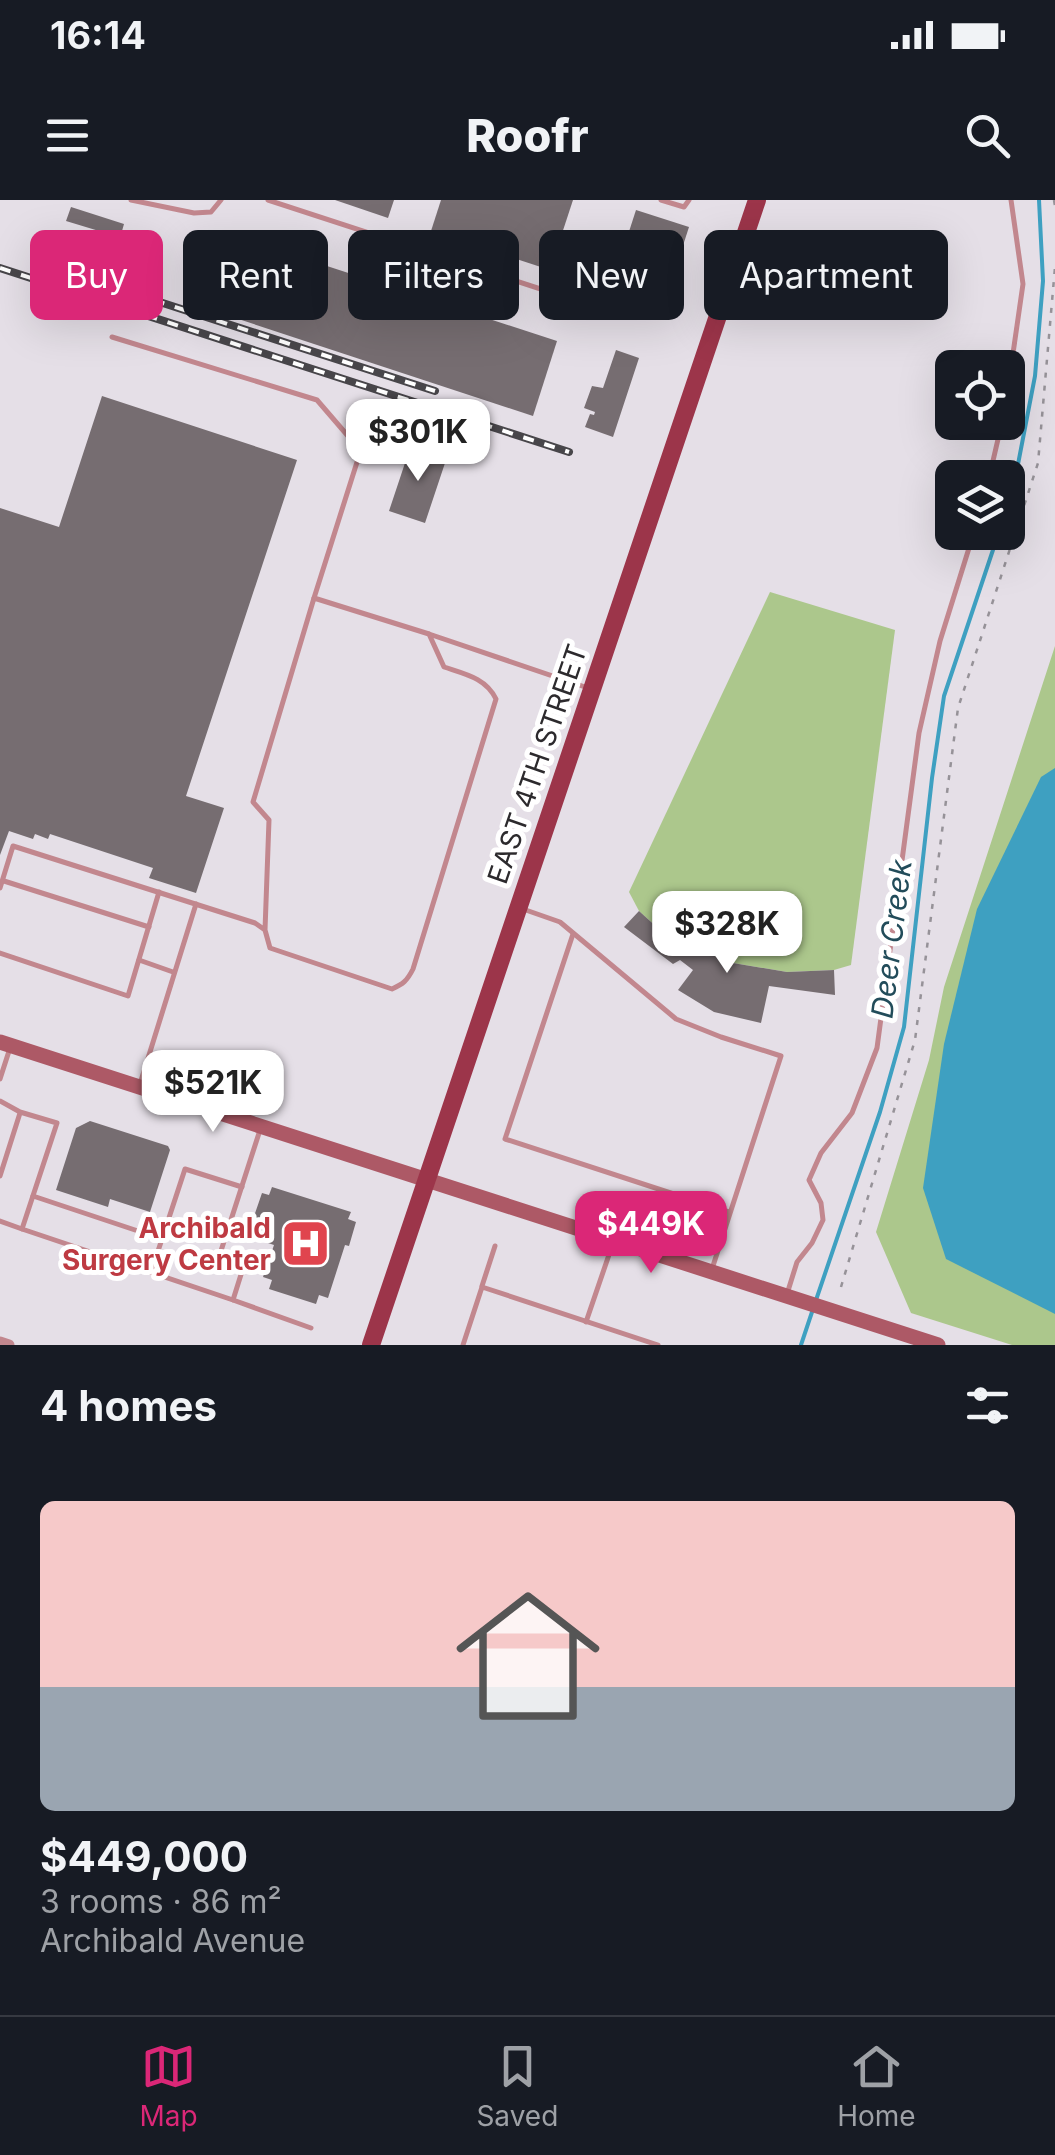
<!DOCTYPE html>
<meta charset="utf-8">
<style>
body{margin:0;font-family:Inter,sans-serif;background:#242831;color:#f1f3f6;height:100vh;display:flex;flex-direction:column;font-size:38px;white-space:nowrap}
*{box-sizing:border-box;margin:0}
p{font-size:32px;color:#9ea1a6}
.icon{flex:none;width:55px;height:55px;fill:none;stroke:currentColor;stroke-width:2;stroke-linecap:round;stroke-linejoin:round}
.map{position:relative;height:1145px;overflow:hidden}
.side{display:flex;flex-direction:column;background:#171b24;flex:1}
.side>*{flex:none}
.banner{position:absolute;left:30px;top:30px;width:995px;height:90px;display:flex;gap:20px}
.tools{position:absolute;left:935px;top:150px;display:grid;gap:20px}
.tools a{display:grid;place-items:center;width:90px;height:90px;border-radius:15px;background:#171b24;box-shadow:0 10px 40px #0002;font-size:50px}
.price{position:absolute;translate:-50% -85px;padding:0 22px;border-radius:20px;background:#fff;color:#222;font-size:32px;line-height:65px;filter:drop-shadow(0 2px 5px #0008)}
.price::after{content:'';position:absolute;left:50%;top:60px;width:30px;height:22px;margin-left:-15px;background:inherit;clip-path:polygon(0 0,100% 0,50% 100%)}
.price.active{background:#db2777;color:#fff}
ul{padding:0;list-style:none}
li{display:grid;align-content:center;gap:20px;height:530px;padding:0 40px}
li span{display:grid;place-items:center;height:310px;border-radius:15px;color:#555}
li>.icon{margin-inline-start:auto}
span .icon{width:180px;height:180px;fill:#fffc;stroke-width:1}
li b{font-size:42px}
h2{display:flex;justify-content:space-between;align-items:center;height:120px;padding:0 40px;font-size:42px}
.chip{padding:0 35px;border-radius:15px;background:#171b24;box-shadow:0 10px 40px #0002;font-size:35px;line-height:90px}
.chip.active{background:#db2777;color:#fff}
.status{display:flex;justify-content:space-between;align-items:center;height:70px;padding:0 50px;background:#171b24;direction:ltr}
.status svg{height:28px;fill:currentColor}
header{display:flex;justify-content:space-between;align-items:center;height:130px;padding:0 40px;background:#171b24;font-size:45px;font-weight:800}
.tabs{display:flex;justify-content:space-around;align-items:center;height:140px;border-top:2px solid #363941;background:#171b24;font-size:28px;color:#9ea1a6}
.tabs a{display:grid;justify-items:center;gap:5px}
.tabs .active{color:#db2777}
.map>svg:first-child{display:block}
.green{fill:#acc78c}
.water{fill:#3ea0c1}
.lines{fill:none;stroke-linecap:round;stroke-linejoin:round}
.stream{stroke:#3ea0c1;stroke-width:4}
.building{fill:#766d71}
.path{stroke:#969298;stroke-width:2.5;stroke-dasharray:5 8;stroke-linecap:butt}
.service{stroke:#c2878e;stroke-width:5}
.minor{stroke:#c2878e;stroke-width:11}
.secondary{stroke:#ad5966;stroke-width:15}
.primary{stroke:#9c354a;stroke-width:18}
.rail-casing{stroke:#48464a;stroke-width:8}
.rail{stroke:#fff;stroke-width:4;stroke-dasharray:11;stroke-linecap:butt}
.labels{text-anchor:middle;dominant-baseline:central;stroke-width:10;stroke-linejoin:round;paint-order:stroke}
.street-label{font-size:28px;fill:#2c2a2d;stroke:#fff}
.health-label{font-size:28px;font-weight:bold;fill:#be3a42;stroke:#fff;text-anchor:end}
.water-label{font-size:30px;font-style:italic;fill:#224c5a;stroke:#fff}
</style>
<div class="status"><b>16:14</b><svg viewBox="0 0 49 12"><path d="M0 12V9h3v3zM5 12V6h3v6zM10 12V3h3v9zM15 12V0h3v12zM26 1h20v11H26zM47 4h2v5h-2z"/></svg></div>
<header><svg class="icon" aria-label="menu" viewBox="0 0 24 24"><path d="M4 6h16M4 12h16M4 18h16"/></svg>Roofr<svg class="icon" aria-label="search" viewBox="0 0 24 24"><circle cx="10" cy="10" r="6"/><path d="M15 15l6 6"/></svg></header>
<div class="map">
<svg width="1055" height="1145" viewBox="0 0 1055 1145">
<rect width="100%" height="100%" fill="#e5dfe7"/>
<g class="green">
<path d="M770 392 895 430 851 765 834 770 787 772 727 762 660 730 639 711 629 692Z"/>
<path d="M1055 446V1145H1012L911 1113 876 1032 929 860 944 787Z"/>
</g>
<path class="water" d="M1055 568V1114L946 1059 923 988 944 844 977 709 1041 577Z"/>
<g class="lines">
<g class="stream">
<path d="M1008 306 1014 285 1035 176 1043 81 1039 0"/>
<path d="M815 1103 880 912 904 827 932 578 944 496 999 332"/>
<path d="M801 1145 812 1112"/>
</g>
</g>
<g class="building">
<path d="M335 0H394L388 18Z"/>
<path d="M441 0H573L550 70 431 31Z"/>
<path d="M71 7 124 24 120 38 105 33 104 40 97 38 99 31 66 21Z"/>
<path d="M636 10 689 27 665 101 612 84Z"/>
<path d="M235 36 557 141 533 216 211 110Z"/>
<path d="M616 150 639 158 613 237 585 227 590 214 594 215 595 212 584 208 592 186 603 188Z"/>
<path d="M102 196 297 260 186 596 224 608 196 693 149 678 153 668 50 634 48 639 35 634 33 639 9 631 0 655V308L59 327Z"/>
<path d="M411 245 447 257 425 323 389 311Z"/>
<path d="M639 711 660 730 727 762 787 772 834 770 835 795 769 786 761 823 714 812 678 790 693 770 680 760 673 764 624 727Z"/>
<path d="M90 921 168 946 170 950 150 1012 110 999 108 1007 56 990 76 928Z"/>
<path d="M272 987 351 1012 348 1019 356 1022 349 1046 345 1045 328 1098 319 1095 316 1104 269 1089 272 1080 263 1077 274 1045 256 1039 258 1031 250 1028 262 993 269 995Z"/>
</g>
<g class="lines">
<g class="path">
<path d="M1054 0 1055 6"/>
<path d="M841 1087 915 840 958 508 1038 263 1055 67"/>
</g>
<g class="service">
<path d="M131 0 194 13 211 12 221 0"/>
<path d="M268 0 556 94"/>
<path d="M661 0 684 7 689 0"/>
<path d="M112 137 317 200 348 236 358 259 314 398"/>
<path d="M1008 188 1023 84 1011 0"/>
<path d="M989 278 1002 222"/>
<path d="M429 434 588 488"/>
<path d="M4 681 149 727"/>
<path d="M0 688 13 646 255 723 265 730 270 748 392 789C403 784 407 781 413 769L496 499C486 478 465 474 444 467L429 434 314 398 253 602 269 620 265 730"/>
<path d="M520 708 560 722 676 819 721 837 781 856 712 1069"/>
<path d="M573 734 505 939 729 1012"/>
<path d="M0 753 128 796 159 692"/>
<path d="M139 760 173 772"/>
<path d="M0 879 10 848"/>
<path d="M140 884 196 704"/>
<path d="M0 901 20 912 57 923 22 1029 233 1100 244 1065 219 1057 260 930"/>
<path d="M0 976 20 913"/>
<path d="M33 996 162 1039 185 969 242 987"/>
<path d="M0 1021 22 1029"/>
<path d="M151 1072 162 1039"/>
<path d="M482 1086 495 1046"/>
<path d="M787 1094 797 1062 812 1043 823 1020 821 1003 809 980 821 953 852 913 877 848 919 533 940 441 974 332"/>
<path d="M233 1100 311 1128"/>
<path d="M586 1122 613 1043"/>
<path d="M463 1145 482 1087 658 1145"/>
</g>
<path class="minor" d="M0 1142 9 1145"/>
<path class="secondary" d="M0 842 938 1145"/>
<path class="primary" d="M371 1145 757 0"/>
<defs>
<g id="rail">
<path d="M0 68 569 252"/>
<path d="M69 77 107 85 435 191"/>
</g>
</defs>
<use href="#rail" class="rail-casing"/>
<use href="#rail" class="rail"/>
</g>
<defs>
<symbol id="hospital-square" viewBox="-11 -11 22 22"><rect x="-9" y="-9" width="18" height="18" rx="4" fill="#e0444e" stroke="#fff"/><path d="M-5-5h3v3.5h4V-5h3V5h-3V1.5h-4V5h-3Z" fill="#fff"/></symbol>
</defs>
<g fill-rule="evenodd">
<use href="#hospital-square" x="278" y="1016" width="55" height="55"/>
</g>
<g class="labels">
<g class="street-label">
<text transform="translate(537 564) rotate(-71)">EAST 4TH STREET</text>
</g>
<g class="health-label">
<text x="271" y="1028">Archibald<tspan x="271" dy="32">Surgery Center</tspan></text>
</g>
<g class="water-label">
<text transform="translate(891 739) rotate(-83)">Deer Creek</text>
</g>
</g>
</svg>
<div class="tools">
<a><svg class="icon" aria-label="locate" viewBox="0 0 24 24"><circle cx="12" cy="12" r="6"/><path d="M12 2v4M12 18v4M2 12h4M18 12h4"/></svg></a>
<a><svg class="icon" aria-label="layers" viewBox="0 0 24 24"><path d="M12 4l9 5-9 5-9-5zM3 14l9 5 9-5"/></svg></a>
</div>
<b class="price" style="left:418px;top:284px">$301K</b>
<b class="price" style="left:727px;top:776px">$328K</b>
<b class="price" style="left:213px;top:935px">$521K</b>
<b class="price active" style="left:651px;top:1076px">$449K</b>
<div class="banner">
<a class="chip active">Buy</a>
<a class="chip">Rent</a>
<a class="chip">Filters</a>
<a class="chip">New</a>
<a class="chip">Apartment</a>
</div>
</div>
<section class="side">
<h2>4 homes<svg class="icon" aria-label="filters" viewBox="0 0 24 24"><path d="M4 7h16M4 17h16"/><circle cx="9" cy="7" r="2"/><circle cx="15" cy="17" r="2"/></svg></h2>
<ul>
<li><span style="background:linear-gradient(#f6c9c9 60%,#9aa5b1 0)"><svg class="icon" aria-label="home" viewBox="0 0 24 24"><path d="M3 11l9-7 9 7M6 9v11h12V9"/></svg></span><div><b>$449,000</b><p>3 rooms · 86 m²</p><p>Archibald Avenue</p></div></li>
</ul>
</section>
<nav class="tabs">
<a class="active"><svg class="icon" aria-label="map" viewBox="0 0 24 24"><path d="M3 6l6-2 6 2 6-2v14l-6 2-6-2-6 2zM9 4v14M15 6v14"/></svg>Map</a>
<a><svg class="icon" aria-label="saved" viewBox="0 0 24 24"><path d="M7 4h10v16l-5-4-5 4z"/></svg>Saved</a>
<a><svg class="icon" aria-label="home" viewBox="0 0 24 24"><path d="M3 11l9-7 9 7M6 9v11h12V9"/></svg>Home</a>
</nav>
